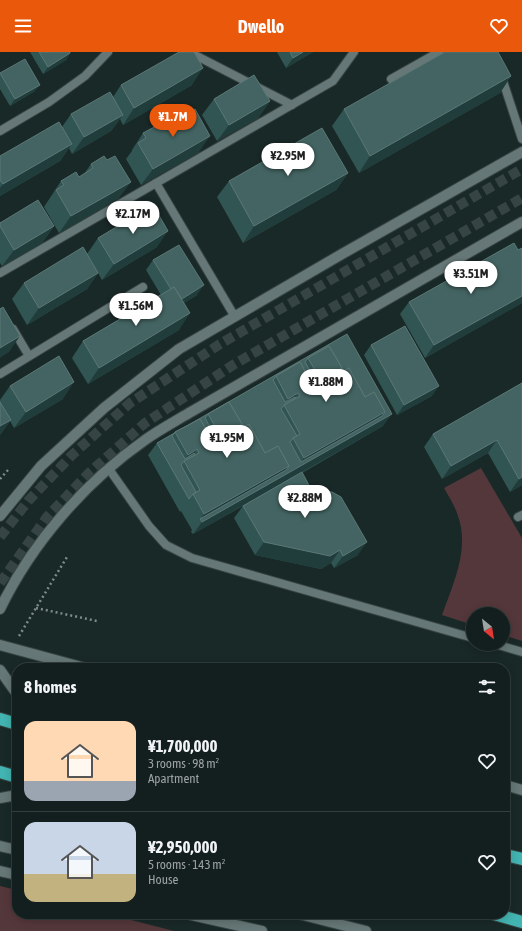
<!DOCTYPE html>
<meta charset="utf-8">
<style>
body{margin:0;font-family:"Asap Condensed",sans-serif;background:#202c2b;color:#f1f3f6;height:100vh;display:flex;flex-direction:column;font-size:15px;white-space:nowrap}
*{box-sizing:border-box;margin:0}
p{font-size:13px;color:#9da2a4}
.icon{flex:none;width:22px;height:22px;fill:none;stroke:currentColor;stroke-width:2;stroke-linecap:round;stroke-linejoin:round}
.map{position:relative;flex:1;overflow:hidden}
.sheet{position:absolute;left:12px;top:611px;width:498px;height:256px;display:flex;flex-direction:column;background:#131f1e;border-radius:16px;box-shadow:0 2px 10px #0003,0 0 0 1px #323d3c}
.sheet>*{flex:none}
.needle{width:26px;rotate:150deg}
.controls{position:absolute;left:466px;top:555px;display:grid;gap:8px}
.controls a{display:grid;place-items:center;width:44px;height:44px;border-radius:50%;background:#131f1e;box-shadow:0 2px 10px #0003,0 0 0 1px #323d3c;font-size:20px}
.price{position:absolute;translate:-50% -34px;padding:0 9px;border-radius:14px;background:#fff;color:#222;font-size:13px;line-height:26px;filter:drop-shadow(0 1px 2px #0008)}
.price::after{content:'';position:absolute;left:50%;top:24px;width:12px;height:9px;margin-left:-6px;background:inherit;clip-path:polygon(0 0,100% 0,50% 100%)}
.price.current{background:#ea580c;color:#fff}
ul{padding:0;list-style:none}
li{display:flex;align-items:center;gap:12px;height:100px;padding:0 12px}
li+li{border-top:1px solid #323d3c}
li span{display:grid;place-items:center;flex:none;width:112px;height:80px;border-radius:12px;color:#555}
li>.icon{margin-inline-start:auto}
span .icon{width:48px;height:48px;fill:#fffc;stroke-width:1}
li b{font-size:17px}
h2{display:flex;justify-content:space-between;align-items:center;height:48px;padding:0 12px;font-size:17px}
header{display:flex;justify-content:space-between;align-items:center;height:52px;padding:0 12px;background:#ea580c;color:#fff;font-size:18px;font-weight:700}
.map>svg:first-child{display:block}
.green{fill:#54373a}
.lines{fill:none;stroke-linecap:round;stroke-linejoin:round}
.street-tunnel{stroke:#364544;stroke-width:10;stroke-dasharray:10 5;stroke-linecap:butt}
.lane-casing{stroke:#374443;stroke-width:10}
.street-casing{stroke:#374443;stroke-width:12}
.secondary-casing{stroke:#374443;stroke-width:12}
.highway-casing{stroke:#374443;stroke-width:14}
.path{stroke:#7e8b8a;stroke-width:2.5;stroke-dasharray:2 3;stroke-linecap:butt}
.lane{stroke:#657776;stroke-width:8}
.street{stroke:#657776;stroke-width:10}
.secondary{stroke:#657776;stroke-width:10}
.highway{stroke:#42b4b1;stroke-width:12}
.wall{fill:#315553}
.shaded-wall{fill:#203d3b}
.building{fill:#436462;stroke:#5b7876;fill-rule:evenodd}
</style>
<header><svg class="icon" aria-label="menu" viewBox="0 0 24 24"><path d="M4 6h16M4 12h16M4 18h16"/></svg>Dwello<svg class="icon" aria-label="heart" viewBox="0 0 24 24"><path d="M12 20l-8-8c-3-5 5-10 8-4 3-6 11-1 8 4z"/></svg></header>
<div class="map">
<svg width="522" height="879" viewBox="0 0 522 879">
<rect width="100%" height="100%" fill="#192928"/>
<g class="green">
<path d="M481 416 522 486V589L503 583V562H473V573L442 563C453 532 470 497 458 464 455 454 449 445 444 436Z"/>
<path d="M0 834 17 838V862H108L174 879H0Z"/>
</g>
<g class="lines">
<g class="street-tunnel">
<path d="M0 485 28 449 72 403 130 351 220 292 522 117"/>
<path d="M0 531 47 465 89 421 145 371 233 313 522 146"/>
</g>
<defs>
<g id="lane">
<path d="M189 0 292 53"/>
<path d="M501 23 522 87"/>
<path d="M391 27 439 0"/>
<path d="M0 79 49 50 85 24 108 0"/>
<path d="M156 131 235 265"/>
<path d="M0 221 333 29 354 0"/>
<path d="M13 277 29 304"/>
<path d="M0 322 143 235"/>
<path d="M109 417 149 474 166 493 192 506 473 586"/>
<path d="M518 465 522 463"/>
<path d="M495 592 522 600"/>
</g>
<g id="street">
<path d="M0 593 85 616"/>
<path d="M505 733 522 738"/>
<path d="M0 746 17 743"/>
<path d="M0 794 17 798"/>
<path d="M0 819 17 823"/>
<path d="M187 862 262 879"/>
<path d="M299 862 366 879"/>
</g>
<g id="secondary">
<path d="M0 464 41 414 104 356 179 297 342 202 522 100"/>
<path d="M0 557C32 491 85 430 145 388 159 378 174 370 189 361L522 170"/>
<path d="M0 618 17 642"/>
</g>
<g id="highway">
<path d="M0 667 17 672"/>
<path d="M0 720 17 725"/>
<path d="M505 803 522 807"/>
<path d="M494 862 522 870"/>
</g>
</defs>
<use href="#lane" class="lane-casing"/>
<use href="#street" class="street-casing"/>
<use href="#secondary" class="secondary-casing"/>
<use href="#highway" class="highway-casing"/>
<g class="path">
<path d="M0 427 8 418"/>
<path d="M36 556 97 569"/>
<path d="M19 584 67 505"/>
</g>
<use href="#lane" class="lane"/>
<use href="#street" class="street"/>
<use href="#secondary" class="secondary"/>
<use href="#highway" class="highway"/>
</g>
<g class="wall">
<path d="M30 0H70V1L66 8 43 22Z"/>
<path d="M277 0H313L286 16Z"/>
<path d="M0 21 35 39 10 54 0 37Z"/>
<path d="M511 24 500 41 359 121 332 74 344 57Z"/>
<path d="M121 33H192L123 73 120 67 111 79 72 102 69 96 60 109 0 144V104L62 75 71 62 113 45Z"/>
<path d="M214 47 270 49 258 66 217 89 202 63Z"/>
<path d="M171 65 199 100 141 133 126 107 132 99V98L143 81 160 78 163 76Z"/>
<path d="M91 112 119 146 59 181 44 155 61 129 79 125 84 122Z"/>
<path d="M348 121 336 138 243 191 217 145 229 129Z"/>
<path d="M0 171 54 174 42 191 2 214 0 211Z"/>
<path d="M98 186 157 195 102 228 98 221 87 237 27 273 12 247 24 231 87 202Z"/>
<path d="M522 196V251L425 306 400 262 409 250Z"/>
<path d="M153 208 197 243 184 251 179 278 88 332 72 306 83 289 161 243 146 218Z"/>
<path d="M347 282 383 374 302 421 312 439 358 503 334 516 331 511 321 517 255 503 234 466 243 454 193 482 191 480 192 478 181 459 180 460 148 403 157 391Z"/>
<path d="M371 293 432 344 397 363 364 303Z"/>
<path d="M522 331V433L510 440 488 401 442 427 424 395 433 382Z"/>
<path d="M10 334 63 347 14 376 10 369 0 383V348Z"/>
</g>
<g class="shaded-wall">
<path d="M303 0H313L286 16 293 6Z"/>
<path d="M70 1 66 8 43 22 48 15Z"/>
<path d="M203 16 192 33 123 73 134 56Z"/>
<path d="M511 24 500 41 359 121 370 104Z"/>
<path d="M40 33 35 39 10 54 15 47Z"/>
<path d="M270 49 258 66 217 89 229 73Z"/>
<path d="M123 63 111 79 72 102 84 85Z"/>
<path d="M210 84 199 100 141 133 153 117Z"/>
<path d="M72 92 60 109 0 144V136L3 132Z"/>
<path d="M348 121 336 138 243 191 254 174Z"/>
<path d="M131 130 119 146 59 181 71 164Z"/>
<path d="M54 174 42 191 2 214 14 198Z"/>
<path d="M168 179 157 195 102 228 114 212Z"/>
<path d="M98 221 87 237 27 273 39 256Z"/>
<path d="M204 233 197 243 171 259 178 249Z"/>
<path d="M522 244V251L425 306 434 293Z"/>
<path d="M190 261 179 278 88 332 99 316Z"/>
<path d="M20 284 9 300 0 306V296Z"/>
<path d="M342 316 323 341 333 321Z"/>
<path d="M74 330 63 347 14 376 26 360Z"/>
<path d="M439 334 432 344 397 363 404 353Z"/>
<path d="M298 341 290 352 284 353 277 363 288 347Z"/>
<path d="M385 360 392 362 383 374 193 482 202 470 200 468 204 462 289 414 297 416 304 406Z"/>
<path d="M11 368 0 383V374Z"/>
<path d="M242 372 223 397 233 377Z"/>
<path d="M497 388 488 401 442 427 451 414Z"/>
<path d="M197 397 189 409H184L176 419 188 403Z"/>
<path d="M522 425V433L510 440 519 427Z"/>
<path d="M264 490 340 498 331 511 321 517 255 503Z"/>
<path d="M367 490 358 503 334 516 343 504Z"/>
</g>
<g class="building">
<path d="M39 0H70V1L48 15Z"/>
<path d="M179 0H194L203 16 134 56 121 33Z"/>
<path d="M290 0H303L293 6Z"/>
<path d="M445 0H498L511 24 370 104 344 57Z"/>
<path d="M25 7 40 33 15 47 0 21Z"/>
<path d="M254 23 270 49 229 73 214 47Z"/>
<path d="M110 40 123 63 84 85 71 62Z"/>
<path d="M185 57 188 61 195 57 210 84 153 117 138 91 146 86 143 81 158 73 160 78 173 70 171 65Z"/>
<path d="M59 70 72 92 3 132 0 128V104Z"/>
<path d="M322 76 348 121 254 174 229 129Z"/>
<path d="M104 104 107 108 115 104 131 130 71 164 56 138 64 133 61 129 76 120 79 125 93 116 91 112Z"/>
<path d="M38 148 54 174 14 198 0 174V171Z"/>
<path d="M153 153 168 179 114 212 98 186Z"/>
<path d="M514 191 518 198 522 196V244L434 293 409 250Z"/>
<path d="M179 193 204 233 182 247 174 235 171 237 153 208Z"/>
<path d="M83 195 98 221 39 256 24 231Z"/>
<path d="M174 235 190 261 99 316 83 289Z"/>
<path d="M3 255 20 284 0 296V257Z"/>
<path d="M405 274 439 334 404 353 371 293Z"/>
<path d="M347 282 392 362 202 470 200 467 286 418 289 414 278 394 265 401 249 372 235 380 234 379 239 376 242 372 229 350 208 362 205 366 216 386 212 388 200 367 175 380 172 384 185 407 194 401 195 403 184 409 181 413 196 440 193 442 189 447 157 391ZM329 294 342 316 339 320 334 323 335 324 349 316 365 345 374 340 385 360 382 364 301 410 290 390 293 386 297 384 281 357 284 353 296 346 295 345 285 350 273 328 276 324 300 310 312 332 316 329 305 310 308 306Z"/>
<path d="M329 294 342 316 333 321 335 324 349 316 365 345 374 340 385 360 304 406 293 386 300 382 284 353 300 344 298 341 288 347 276 324 300 310 312 332 320 327 308 306Z"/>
<path d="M59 304 74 330 26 360 10 334Z"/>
<path d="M522 331V425L519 427 497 388 451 414 433 382Z"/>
<path d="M0 350 11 368 0 374Z"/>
<path d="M229 350 242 372 233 377 235 380 249 372 265 401 278 394 289 414 204 462 193 442 200 438 184 409 199 401 197 397 188 403 175 380 200 367 212 388 220 383 208 362Z"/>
<path d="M302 420 312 439 332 440 341 445 367 490 343 504 340 498 330 504 264 490 243 454Z"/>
</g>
</svg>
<div class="controls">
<a><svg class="needle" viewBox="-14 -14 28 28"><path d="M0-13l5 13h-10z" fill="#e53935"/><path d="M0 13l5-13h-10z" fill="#9da2a4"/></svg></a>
</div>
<b class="price current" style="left:173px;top:86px">¥1.7M</b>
<b class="price" style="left:288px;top:125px">¥2.95M</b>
<b class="price" style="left:133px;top:183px">¥2.17M</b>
<b class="price" style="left:471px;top:243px">¥3.51M</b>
<b class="price" style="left:136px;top:275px">¥1.56M</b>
<b class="price" style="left:326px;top:351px">¥1.88M</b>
<b class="price" style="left:227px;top:407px">¥1.95M</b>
<b class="price" style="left:305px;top:467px">¥2.88M</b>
<section class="sheet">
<h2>8 homes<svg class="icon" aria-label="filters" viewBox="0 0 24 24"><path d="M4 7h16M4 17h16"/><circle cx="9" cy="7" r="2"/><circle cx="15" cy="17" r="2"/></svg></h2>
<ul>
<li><span style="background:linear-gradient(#ffd9b3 75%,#9aa5b1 0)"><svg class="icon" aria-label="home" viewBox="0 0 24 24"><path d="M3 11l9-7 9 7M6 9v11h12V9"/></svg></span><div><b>¥1,700,000</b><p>3 rooms · 98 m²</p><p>Apartment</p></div><svg class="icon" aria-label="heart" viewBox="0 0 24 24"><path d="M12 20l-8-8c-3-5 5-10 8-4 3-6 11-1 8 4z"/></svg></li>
<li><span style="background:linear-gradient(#c9d6e8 65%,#c2b280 0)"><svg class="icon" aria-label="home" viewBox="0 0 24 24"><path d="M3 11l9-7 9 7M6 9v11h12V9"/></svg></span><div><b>¥2,950,000</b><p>5 rooms · 143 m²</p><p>House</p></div><svg class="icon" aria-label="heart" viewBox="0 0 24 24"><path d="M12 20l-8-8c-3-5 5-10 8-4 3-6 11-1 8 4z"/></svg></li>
</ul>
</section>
</div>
